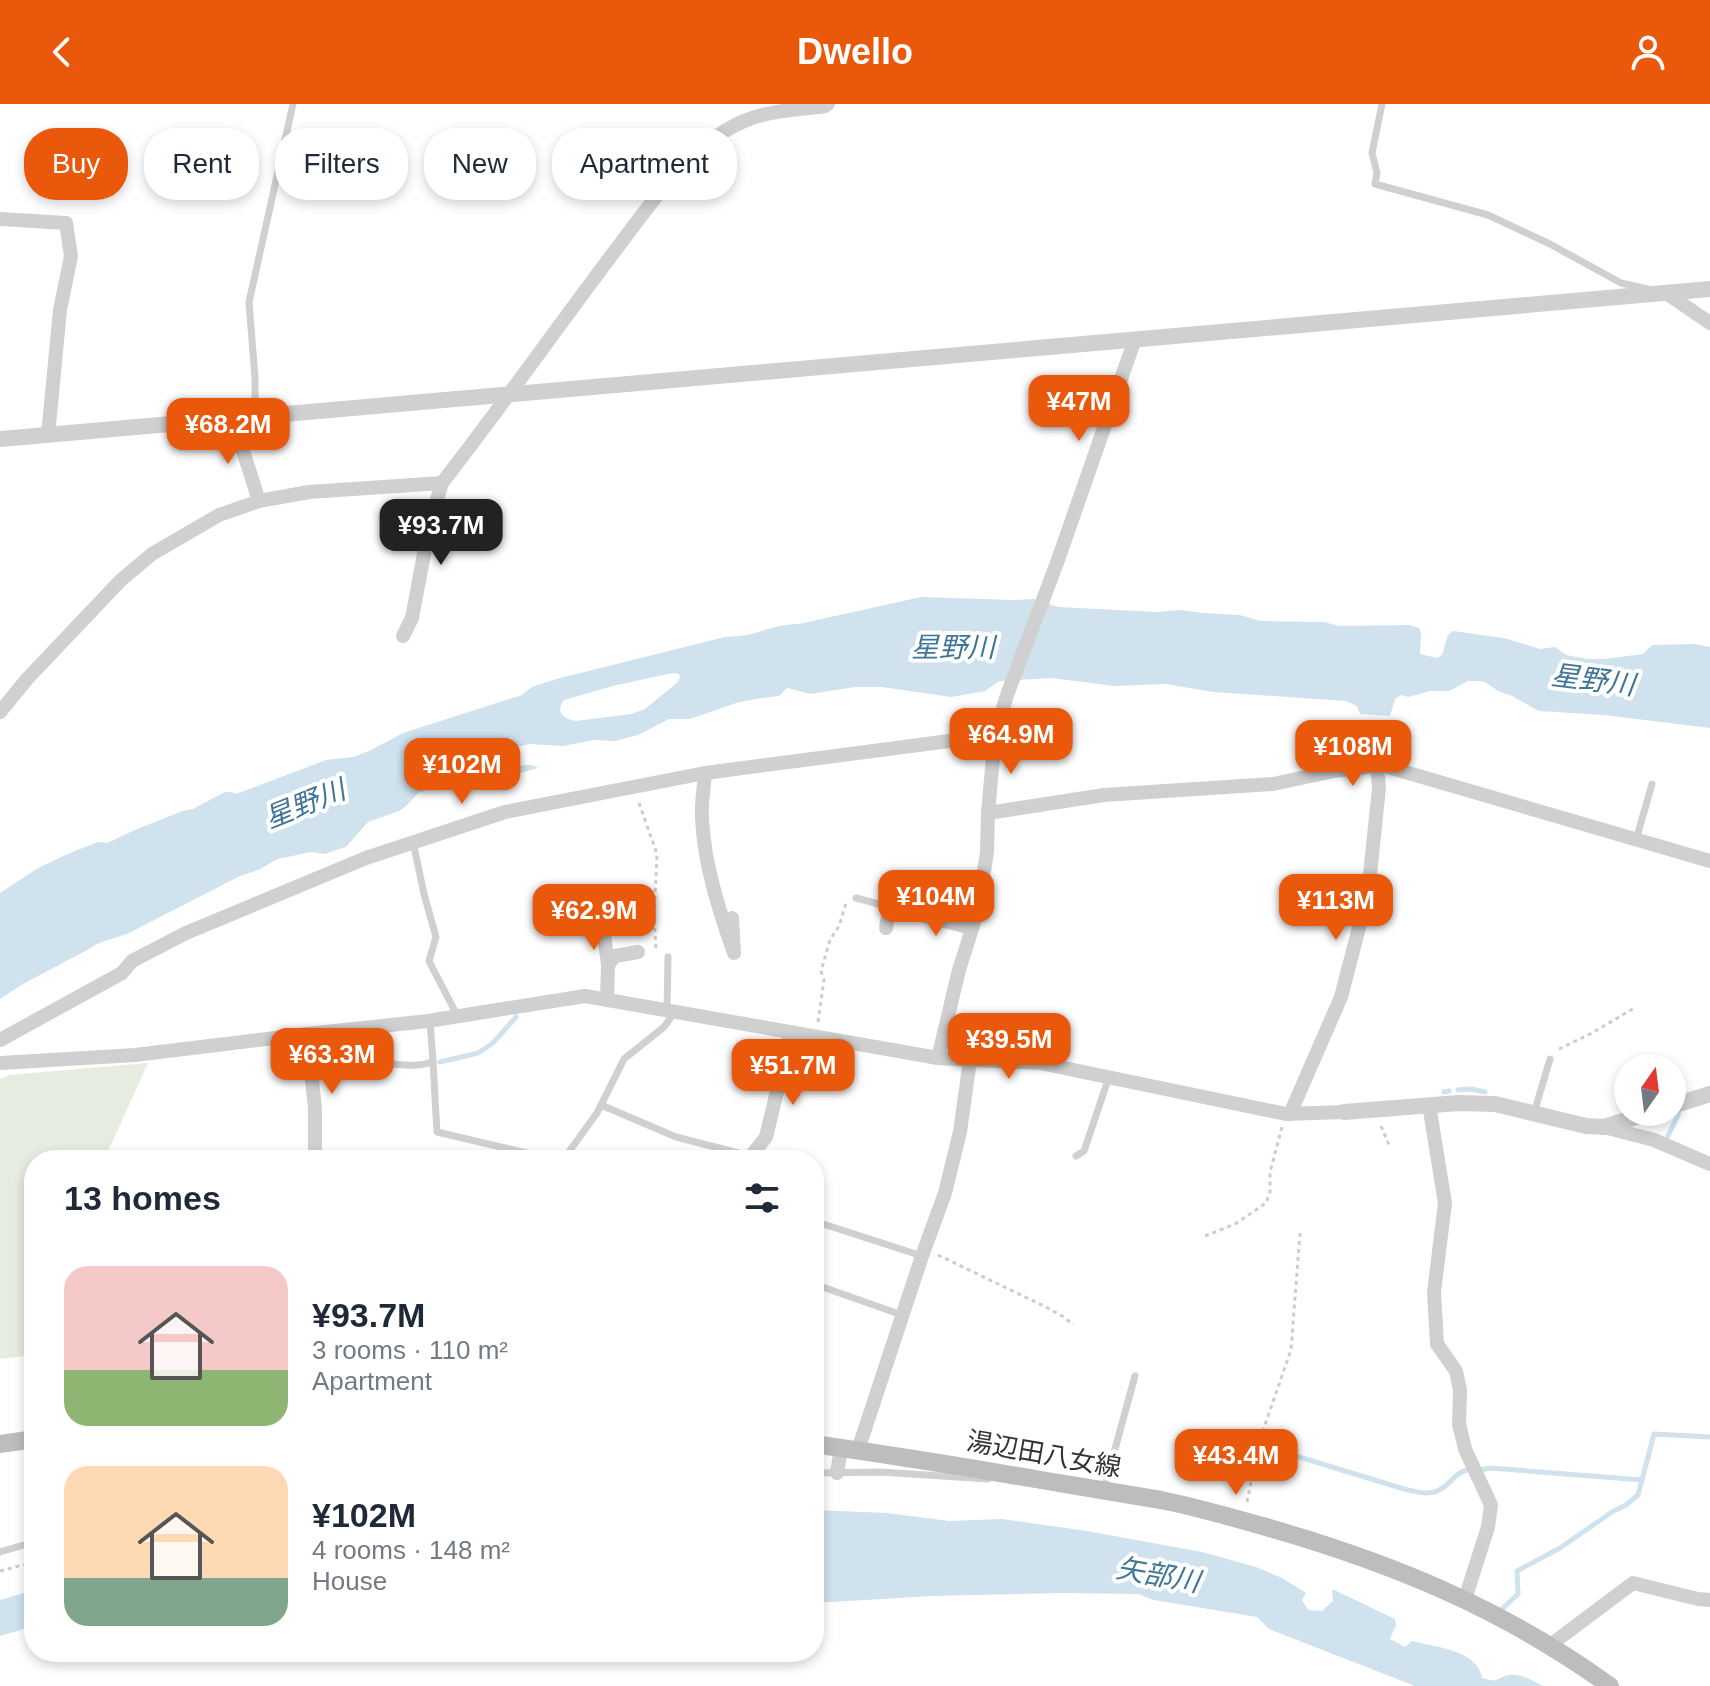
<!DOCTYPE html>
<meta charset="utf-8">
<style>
body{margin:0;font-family:Arial,"Noto Sans JP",sans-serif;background:#f6f6f7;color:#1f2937;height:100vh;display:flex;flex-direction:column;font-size:30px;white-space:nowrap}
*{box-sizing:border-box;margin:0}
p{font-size:26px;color:#747a83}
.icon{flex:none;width:44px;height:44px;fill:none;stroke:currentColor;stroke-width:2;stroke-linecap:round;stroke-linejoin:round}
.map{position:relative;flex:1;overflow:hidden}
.sheet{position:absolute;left:24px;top:1046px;width:800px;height:512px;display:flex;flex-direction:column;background:#fff;border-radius:32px;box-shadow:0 4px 12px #0003}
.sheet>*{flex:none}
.top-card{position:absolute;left:24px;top:24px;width:800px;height:72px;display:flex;gap:16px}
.needle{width:52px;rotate:14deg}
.fabs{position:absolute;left:1614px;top:950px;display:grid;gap:16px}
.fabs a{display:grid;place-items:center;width:72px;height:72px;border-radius:50%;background:#fff;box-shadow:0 4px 12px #0003;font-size:40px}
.price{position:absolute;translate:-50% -68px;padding:0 18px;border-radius:16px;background:#ea580c;color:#fff;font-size:26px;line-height:52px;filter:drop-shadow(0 2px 4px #0008)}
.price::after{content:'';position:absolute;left:50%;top:48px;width:24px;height:18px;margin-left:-12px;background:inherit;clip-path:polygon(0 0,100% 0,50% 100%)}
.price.active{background:#222;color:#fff}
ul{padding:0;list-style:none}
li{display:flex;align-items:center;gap:24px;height:200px;padding:0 40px}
li span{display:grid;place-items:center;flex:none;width:224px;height:160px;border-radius:24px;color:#555}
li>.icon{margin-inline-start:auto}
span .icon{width:96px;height:96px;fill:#fffc;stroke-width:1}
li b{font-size:34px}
h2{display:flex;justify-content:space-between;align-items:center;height:96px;padding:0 40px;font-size:34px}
.tag{padding:0 28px;border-radius:32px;background:#fff;box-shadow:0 4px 12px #0003;font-size:28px;line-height:72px}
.tag.active{background:#ea580c;color:#fff}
header{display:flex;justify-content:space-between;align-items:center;height:104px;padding:0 40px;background:#ea580c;color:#fff;font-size:36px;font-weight:600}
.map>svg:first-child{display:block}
.green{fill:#e6ecdf}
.water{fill:#cfe2ee;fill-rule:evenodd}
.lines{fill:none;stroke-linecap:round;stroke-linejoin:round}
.stream{stroke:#cfe2ee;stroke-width:5}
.path{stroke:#cdcdcd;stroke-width:3;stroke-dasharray:4 4;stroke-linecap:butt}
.service{stroke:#d0d0d0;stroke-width:7}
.minor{stroke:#d0d0d0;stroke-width:14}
.tertiary{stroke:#d0d0d0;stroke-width:16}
.secondary{stroke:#bdbdbd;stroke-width:18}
.labels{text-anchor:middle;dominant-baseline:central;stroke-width:8;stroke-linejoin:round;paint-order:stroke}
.street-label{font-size:26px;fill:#333;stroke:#fff}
.water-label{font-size:28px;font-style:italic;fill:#3f7597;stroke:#fff}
</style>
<header><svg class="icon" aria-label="back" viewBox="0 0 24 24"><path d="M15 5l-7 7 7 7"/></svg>Dwello<svg class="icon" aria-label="person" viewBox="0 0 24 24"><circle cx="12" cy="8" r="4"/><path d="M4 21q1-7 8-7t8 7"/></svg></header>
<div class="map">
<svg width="1710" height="1582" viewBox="0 0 1710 1582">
<rect width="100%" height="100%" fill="#fff"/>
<path class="green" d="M148 959 104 1056H34V1149L32 1150 34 1251 0 1255V975L10 971Z"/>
<g class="water">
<path d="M921 493 1014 496 1034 495 1058 503 1156 508 1180 506 1202 509 1240 511 1261 517 1324 518 1339 522 1410 521 1419 524 1421 528 1420 550 1437 554 1442 551 1448 531 1453 527 1504 534 1540 545 1555 543 1566 551 1587 555H1604L1643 550 1652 541 1694 540 1710 543V624L1604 611 1539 607 1512 592 1498 587 1485 578 1479 577H1468L1449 587H1430L1408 593 1401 591 1395 595 1390 612 1360 610 1357 602 1346 597 1213 588 1166 580 1115 582 1051 574 999 577 985 587 951 593 882 583H855L810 590 787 584 779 592 755 595 736 599 690 615H669L638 631 615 637 594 636 563 642 529 640 514 644 506 650 502 657 503 663C517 666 525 656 538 664L491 677H477L463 674 418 689 406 702 399 707 368 718 346 743 324 750 311 748 278 755 258 766 240 772 127 830 99 839 87 846 23 880 0 895V789L38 764 70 749 98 738 107 739 137 725 183 707 193 705 225 688H232L236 690 326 656 353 653 369 647 403 629 522 591 532 583 556 575 725 533C733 532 743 532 752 530 768 525 782 520 799 520ZM672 569 679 570 680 573 678 578 645 605 631 610 576 617C563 615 555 608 564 596L613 582Z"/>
<path d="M814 1406 887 1409 949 1417 1002 1415 1087 1427 1202 1448 1256 1463 1282 1474 1306 1489 1302 1496 1308 1506 1322 1507 1333 1497 1332 1485 1395 1515 1396 1521 1390 1535 1405 1543 1412 1537C1435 1543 1478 1546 1482 1574 1501 1579 1493 1575 1509 1571 1521 1569 1533 1577 1543 1582H1415L1269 1525 1257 1513 1154 1496 1138 1490 1063 1489 932 1492 814 1499Z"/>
<path d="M34 1486V1522L0 1532V1496Z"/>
</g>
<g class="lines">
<g class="stream">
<path d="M440 958 478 949 493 939 516 913"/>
<path d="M1458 986 1471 985 1485 988"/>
<path d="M1444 988 1449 987"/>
<path d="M1666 1036 1679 1009"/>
<path d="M1273 1345 1404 1385C1417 1388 1432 1393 1444 1383 1453 1376 1456 1369 1467 1366"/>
<path d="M1480 1366 1490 1364 1642 1376"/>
<path d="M1501 1506 1518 1490 1517 1467 1560 1444 1612 1408 1626 1401 1638 1391 1654 1330 1710 1333"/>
</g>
<g class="path">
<path d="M639 699 657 750 654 814 656 844"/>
<path d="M818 918 824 876 821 867 830 836 839 822 846 799"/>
<path d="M1559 945 1592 929 1636 903"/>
<path d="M1381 1022 1389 1041"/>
<path d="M1205 1132 1235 1120 1266 1099 1270 1088V1068L1282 1023"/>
<path d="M938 1151 1046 1203 1064 1213 1073 1221"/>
<path d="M1247 1398 1259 1338 1291 1246 1300 1129"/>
<path d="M0 1467 34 1458"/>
</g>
<g class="service">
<path d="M1382 0 1372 49 1377 69 1375 80 1488 111 1550 140 1621 179 1648 185"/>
<path d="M255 302V274L249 198 293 0"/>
<path d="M1636 736 1652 680"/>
<path d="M413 738 424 790 436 833 429 857 458 913"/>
<path d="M856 794 890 803"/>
<path d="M667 907 668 853"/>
<path d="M433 958 437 1028 556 1056"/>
<path d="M310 965C332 962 354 958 376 959 398 959 411 965 433 958L430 917"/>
<path d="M601 1001 676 1033 750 1052"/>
<path d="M1534 1009 1550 955"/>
<path d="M1076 1052 1084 1047 1109 973"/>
<path d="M563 1056 597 1009 624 955 664 923 674 909"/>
<path d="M814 1117 922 1152"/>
<path d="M814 1180 902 1211"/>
<path d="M814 1369 880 1368 988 1375"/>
<path d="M1104 1385 1135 1272"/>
<path d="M0 1448 34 1438"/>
</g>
<g class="minor">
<path d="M0 115 66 119 71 152 60 206 48 331"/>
<path d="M1666 189 1710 219"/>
<path d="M233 315 259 397"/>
<path d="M403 532 412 514 430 418 442 379"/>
<path d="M0 608 27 575 121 476 152 450 219 411 259 397 309 388 442 379C501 303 556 225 614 148 641 113 682 52 720 30 728 25 738 19 747 16 770 6 800 6 825 2L828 0"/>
<path d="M705 669C704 684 701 699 702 714 704 760 719 806 734 849L732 814"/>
<path d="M988 709 1104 691 1273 680 1334 667 1381 661 1710 757"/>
<path d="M600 800 608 861"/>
<path d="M886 824 890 803 972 824"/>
<path d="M607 896 608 861 615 852 638 848"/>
<path d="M307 930 315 1004V1056"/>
<path d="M0 936 122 869 132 857 186 829 366 754 505 708 705 669 995 631"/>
<path d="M938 954 959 866 978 806 987 748 988 709 995 631 1007 591 1058 456 1135 235"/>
<path d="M0 959 135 951 307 930 428 917 585 892 938 954 1040 959 1286 1010 1344 1008"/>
<path d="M1429 1001 1445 1099 1434 1188 1437 1240 1456 1267 1460 1286 1459 1320 1465 1345 1491 1401 1488 1423 1465 1495"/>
<path d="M1290 1010 1341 893 1368 789 1379 684 1377 662"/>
<path d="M1604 1023 1654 1036 1710 1060"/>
<path d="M748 1056 766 1033 791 929"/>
<path d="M858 1346 922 1152 945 1089 960 1028 970 956"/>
<path d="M837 1369 841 1344"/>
<path d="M1549 1542 1633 1479 1698 1495 1710 1496"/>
</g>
<g class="tertiary">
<path d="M0 335 1710 185"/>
<path d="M1672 1002 1710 990"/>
<path d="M1344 1008 1459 999 1495 1000 1586 1022 1604 1023 1652 1008"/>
</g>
<g class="secondary">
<path d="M0 1340 34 1335"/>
<path d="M814 1340C890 1351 966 1363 1041 1376 1081 1383 1121 1389 1161 1396 1196 1403 1231 1413 1266 1423 1392 1459 1504 1505 1610 1582"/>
</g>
</g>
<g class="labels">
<g class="street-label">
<text transform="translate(1044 1350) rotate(10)">湯辺田八女線</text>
</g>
<g class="water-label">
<text x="953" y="543">星野川</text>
<text transform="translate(1593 576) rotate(7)">星野川</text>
<text transform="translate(305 700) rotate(-22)">星野川</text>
<text transform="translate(1158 1471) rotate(10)">矢部川</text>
</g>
</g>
</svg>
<div class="fabs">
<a><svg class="needle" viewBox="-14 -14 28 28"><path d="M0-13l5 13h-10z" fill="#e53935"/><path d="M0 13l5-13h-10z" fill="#747a83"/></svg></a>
</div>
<b class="price" style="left:1079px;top:339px">¥47M</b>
<b class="price" style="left:228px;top:362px">¥68.2M</b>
<b class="price active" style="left:441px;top:463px">¥93.7M</b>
<b class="price" style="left:1011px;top:672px">¥64.9M</b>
<b class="price" style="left:1353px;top:684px">¥108M</b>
<b class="price" style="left:462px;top:702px">¥102M</b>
<b class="price" style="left:936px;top:834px">¥104M</b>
<b class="price" style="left:1336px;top:838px">¥113M</b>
<b class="price" style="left:594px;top:848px">¥62.9M</b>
<b class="price" style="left:1009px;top:977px">¥39.5M</b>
<b class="price" style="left:332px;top:992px">¥63.3M</b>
<b class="price" style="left:793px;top:1003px">¥51.7M</b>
<b class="price" style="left:1236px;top:1393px">¥43.4M</b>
<div class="top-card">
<a class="tag active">Buy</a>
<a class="tag">Rent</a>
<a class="tag">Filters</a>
<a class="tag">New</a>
<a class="tag">Apartment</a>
</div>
<section class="sheet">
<h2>13 homes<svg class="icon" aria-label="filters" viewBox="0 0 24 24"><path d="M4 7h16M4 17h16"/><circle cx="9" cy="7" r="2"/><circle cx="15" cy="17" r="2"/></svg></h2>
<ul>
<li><span style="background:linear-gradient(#f6c9c9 65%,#8fb573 0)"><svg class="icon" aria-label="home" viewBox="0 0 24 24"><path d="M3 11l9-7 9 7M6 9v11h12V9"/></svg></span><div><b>¥93.7M</b><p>3 rooms · 110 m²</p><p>Apartment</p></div></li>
<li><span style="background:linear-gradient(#ffd9b3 70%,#7fa58c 0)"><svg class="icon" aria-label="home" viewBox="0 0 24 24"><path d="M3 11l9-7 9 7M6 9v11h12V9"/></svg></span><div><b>¥102M</b><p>4 rooms · 148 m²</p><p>House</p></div></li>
</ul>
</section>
</div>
